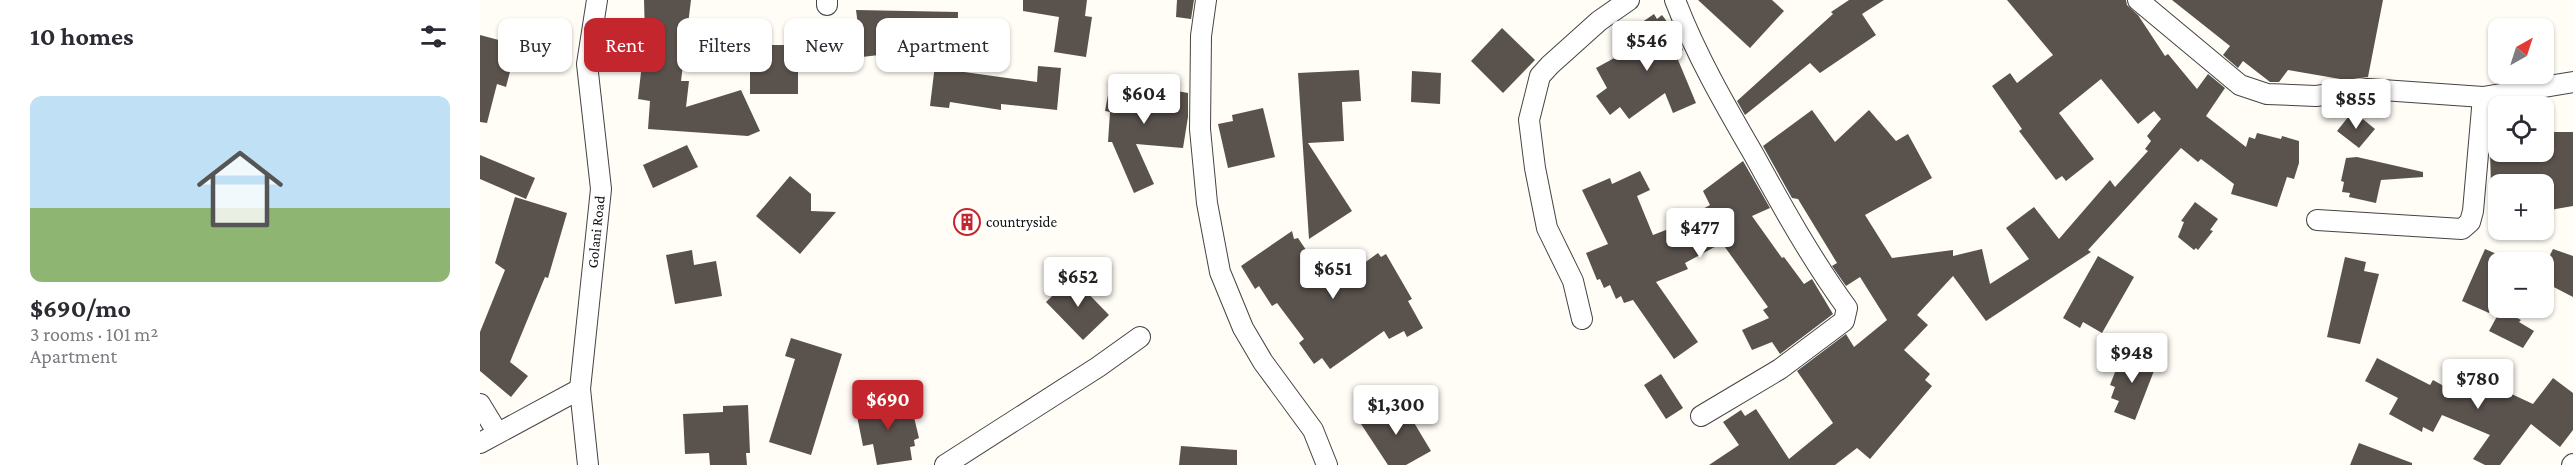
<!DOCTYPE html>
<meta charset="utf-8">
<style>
body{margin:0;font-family:"Crimson Pro",serif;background:#f2f2f3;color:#2b2b33;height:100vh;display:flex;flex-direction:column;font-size:22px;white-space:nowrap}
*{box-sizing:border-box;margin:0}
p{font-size:20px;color:#7c7c81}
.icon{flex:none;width:33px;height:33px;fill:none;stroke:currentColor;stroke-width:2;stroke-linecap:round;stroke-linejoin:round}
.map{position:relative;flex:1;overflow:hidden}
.side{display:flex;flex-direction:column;background:#fff;width:480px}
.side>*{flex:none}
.guide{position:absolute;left:18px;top:18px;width:570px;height:54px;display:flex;gap:12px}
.needle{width:39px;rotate:39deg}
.fabs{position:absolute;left:2008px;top:18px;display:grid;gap:12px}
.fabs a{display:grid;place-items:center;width:66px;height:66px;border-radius:12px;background:#fff;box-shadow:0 2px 4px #0004;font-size:30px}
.price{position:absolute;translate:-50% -51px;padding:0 14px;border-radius:6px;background:#fff;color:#222;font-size:20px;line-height:39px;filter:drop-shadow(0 2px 3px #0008)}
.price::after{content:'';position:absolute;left:50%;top:36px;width:18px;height:14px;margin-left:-9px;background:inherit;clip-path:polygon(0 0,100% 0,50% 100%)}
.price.selected{background:#c4262e;color:#fff}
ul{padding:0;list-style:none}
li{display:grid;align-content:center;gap:12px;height:318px;padding:0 30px}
li span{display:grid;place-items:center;height:186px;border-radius:12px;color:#555}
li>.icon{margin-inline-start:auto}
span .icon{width:108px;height:108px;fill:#fffc;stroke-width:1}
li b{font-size:26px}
h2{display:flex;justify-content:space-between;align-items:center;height:72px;padding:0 30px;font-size:26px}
.pill{padding:0 21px;border-radius:12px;background:#fff;box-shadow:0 2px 4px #0004;font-size:21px;line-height:54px}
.pill.selected{background:#c4262e;color:#fff}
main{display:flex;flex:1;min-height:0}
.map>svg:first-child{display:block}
.building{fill:#5a524d}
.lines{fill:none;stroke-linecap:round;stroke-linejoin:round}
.street-casing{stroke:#444;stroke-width:22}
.street{stroke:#fff;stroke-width:20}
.labels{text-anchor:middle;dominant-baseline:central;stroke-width:6;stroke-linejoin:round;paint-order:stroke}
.poi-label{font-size:15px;fill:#111;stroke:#fff;text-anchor:start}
.street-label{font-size:15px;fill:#111;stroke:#fff}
</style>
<main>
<section class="side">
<h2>10 homes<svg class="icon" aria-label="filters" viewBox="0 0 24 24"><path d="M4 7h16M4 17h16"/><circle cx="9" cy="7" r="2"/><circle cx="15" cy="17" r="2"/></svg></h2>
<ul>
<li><span style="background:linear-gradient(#bfe0f5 60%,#8fb573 0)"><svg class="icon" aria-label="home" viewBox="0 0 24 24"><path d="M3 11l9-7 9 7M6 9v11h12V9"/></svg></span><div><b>$690/mo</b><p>3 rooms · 101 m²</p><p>Apartment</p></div></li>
</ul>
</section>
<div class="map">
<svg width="2093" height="465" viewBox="0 0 2093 465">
<rect width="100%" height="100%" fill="#fffdf5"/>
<g class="building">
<path d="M164 0H211L201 81H209L206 107 261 90 280 131 268 136 168 129 170 101 158 99 162 63 143 61 146 35 165 37Z"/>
<path d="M543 0H607L605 16 612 17 606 57 574 52 579 17 543 11Z"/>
<path d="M697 0H714L711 19 696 17Z"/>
<path d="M1218 0H1292L1304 11 1270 48Z"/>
<path d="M1369 0H1404L1382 14 1396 35 1340 73 1330 63 1265 115 1257 101 1353 14 1351 12Z"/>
<path d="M1527 0H1646L1647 5 1658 15 1685 56 1688 54 1717 89 1728 74 1745 88 1726 116 1766 147 1769 137 1775 139 1777 133 1801 139 1802 136 1819 141V163L1814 179 1807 177 1797 207 1751 194 1754 184 1721 159 1718 162 1701 148 1608 250 1611 252 1506 321 1473 276 1437 315 1448 325 1424 350 1450 374 1445 380 1452 386 1390 459 1377 448 1355 465H1229L1259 445 1243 422 1261 410 1265 416 1276 409 1309 459 1353 423 1317 371 1366 334 1374 347 1407 320 1380 277 1366 286 1352 266 1357 263 1318 199 1312 198 1283 146 1332 110 1355 142 1389 110 1416 141 1428 134 1452 178 1385 215 1412 258 1473 250V256L1502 249 1510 284 1549 259 1526 228 1554 207 1579 239 1630 180 1635 187 1668 151 1665 149 1671 141 1667 136 1681 119 1674 111 1658 124 1621 79 1579 113 1614 159 1586 181 1582 176 1576 180 1539 131 1542 129 1512 86 1530 73 1537 83 1573 55Z"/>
<path d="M1692 0H1903L1888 77 1866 80 1808 70 1799 82H1790L1763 61 1758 68 1743 55 1750 46Z"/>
<path d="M376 10 478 12 477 71 557 82 558 66 581 68 577 110 521 104V110L470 102 469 108 450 106 457 48 382 57Z"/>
<path d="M1174 14 1177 19 1182 15 1197 35 1203 50 1196 55 1216 103 1193 113 1185 93 1149 119 1140 107 1130 115 1116 96 1127 88 1116 68 1158 45 1153 39 1160 34 1155 27Z"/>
<path d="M1022 28 1055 60 1023 93 991 61Z"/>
<path d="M0 35 37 45 26 87 17 84 7 123 0 122Z"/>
<path d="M279 45H318V94H270V67H279Z"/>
<path d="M879 70 881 101 862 102 864 141 828 143 872 211 829 239 818 73Z"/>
<path d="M932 71 961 73 960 104 931 102Z"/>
<path d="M631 79 708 93V117L703 148 656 144 674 184 654 193 632 142H628L630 112 625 111Z"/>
<path d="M783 108 795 157 748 168 738 124 753 121 752 115Z"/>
<path d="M1873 111 1895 129 1879 148 1857 131Z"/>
<path d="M2064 132H2093V206L2064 211V184L2011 185 2010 152H2064Z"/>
<path d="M207 145 218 167 173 188 163 165Z"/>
<path d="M0 155 55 178 46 199 0 179Z"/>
<path d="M1877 157 1943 172V177L1901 180 1896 203 1869 197 1870 193 1862 192 1864 182 1861 181 1866 158Z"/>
<path d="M1263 161 1290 208 1272 216 1302 258 1304 257 1324 284 1332 279 1353 314 1300 354 1292 342 1272 350 1262 330 1289 318 1283 310 1288 307 1242 243 1205 263 1208 269 1176 282 1218 342 1194 359 1153 300 1144 303 1141 296 1136 299 1130 285 1124 288 1120 279 1117 280 1106 253 1128 244 1102 190 1130 178 1132 184 1160 171 1170 190 1157 196 1173 235 1222 216 1219 211 1230 205 1223 191Z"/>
<path d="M310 176 331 194V211L356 212 320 254 276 216Z"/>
<path d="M35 197 87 213 68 278 65 277 30 362 48 376 31 397 0 371V332L25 270 15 263Z"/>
<path d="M1715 202 1738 219 1730 230 1733 231 1718 250 1716 248 1714 250 1698 237 1704 222 1701 221Z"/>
<path d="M812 231 814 239 818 238 851 287 898 253 901 257 906 254 932 299 928 301 943 328 927 337 924 331 909 339 904 331 850 369 842 358 834 364 819 343 824 339 797 303 792 306 779 286 775 289 761 266Z"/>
<path d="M2005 249 2019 255V291L2009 313 1982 301Z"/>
<path d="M2073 249 2093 256V297L2064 282V267Z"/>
<path d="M212 250 214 265 236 261 242 296 195 304 186 255Z"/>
<path d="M1618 256 1654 277 1622 333 1603 322 1600 328 1583 318Z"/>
<path d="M1865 257 1886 262 1884 271 1899 274 1880 344 1847 337Z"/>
<path d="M592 277 629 315 603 340 566 302Z"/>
<path d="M2021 309 2041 320 2039 322 2054 331 2043 348 2009 331Z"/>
<path d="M311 338 362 354 331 455 289 442 315 359 305 356Z"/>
<path d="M1655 354 1677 363 1655 420 1634 412 1639 401 1631 398 1635 387 1630 385 1641 357 1652 361Z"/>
<path d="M1897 358 1950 385 1953 380 1978 394 1982 387 2001 398 2008 383 2053 404 2073 378 2093 393V430L2080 447 2051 424 2020 465H2005L1993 459 2010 435 1962 415 1953 432 1943 427 1942 432 1909 414 1918 398 1885 381Z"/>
<path d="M1181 374 1203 408 1186 419 1164 385Z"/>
<path d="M407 400 408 409 427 405 429 414 433 413 439 438 434 440 435 446 430 447 432 460 397 465 393 444 383 446 375 406Z"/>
<path d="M921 401 951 451 926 465H908L881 424Z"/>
<path d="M268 405 270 453H266L267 465H230L229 453 205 454 203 414 243 412V406Z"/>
<path d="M1879 443 1932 463V465H1870Z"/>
<path d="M701 446 757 450V465H699Z"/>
</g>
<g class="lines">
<defs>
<g id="street">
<path d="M726 0 721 36 720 129 727 203 740 272 763 328 783 362 833 430 847 465"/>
<path d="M1195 0C1216 55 1245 105 1274 155 1303 208 1332 260 1367 308L1364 321 1300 369 1221 416"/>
<path d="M1658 0 1760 85 1787 94 1836 96 1888 89 2003 97 2093 82"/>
<path d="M347 5V0"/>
<path d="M1837 220 1982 229 1990 222 1993 211 2003 97"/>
<path d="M1102 319 1093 281 1067 228 1055 168 1049 120 1060 76 1070 65 1119 21 1149 0"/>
<path d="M0 404 17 432"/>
<path d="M0 443 100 389"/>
<path d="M108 465 100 389 121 189 107 64 117 0"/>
<path d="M465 465 618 367 660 337"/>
<path d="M2092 465 2093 464"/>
</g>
</defs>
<use href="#street" class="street-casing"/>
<use href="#street" class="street"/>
</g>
<defs>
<symbol id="building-ring" viewBox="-11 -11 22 22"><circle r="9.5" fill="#fff" stroke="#c4262e" stroke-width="1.5"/><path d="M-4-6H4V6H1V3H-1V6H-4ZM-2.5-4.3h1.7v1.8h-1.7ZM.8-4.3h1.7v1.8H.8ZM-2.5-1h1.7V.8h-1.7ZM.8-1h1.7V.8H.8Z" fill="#c4262e"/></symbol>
</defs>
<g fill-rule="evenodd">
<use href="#building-ring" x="472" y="207" width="30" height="30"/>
</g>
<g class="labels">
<g class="poi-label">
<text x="506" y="222">countryside</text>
</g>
<g class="street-label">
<text transform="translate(116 232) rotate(-84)">Golani Road</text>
</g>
</g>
</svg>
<div class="fabs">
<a><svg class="needle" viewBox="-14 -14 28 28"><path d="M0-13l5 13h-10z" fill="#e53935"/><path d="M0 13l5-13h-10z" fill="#7c7c81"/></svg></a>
<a><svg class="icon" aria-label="locate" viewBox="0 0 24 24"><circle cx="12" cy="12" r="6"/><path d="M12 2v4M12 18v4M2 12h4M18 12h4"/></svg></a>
<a>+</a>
<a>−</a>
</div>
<b class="price" style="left:1167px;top:72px">$546</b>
<b class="price" style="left:664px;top:125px">$604</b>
<b class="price" style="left:1876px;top:130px">$855</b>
<b class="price" style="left:1220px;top:259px">$477</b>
<b class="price" style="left:853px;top:300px">$651</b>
<b class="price" style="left:598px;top:308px">$652</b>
<b class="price" style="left:1652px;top:384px">$948</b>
<b class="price" style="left:1998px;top:410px">$780</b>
<b class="price selected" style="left:408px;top:431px">$690</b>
<b class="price" style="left:916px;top:436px">$1,300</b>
<div class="guide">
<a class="pill">Buy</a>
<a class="pill selected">Rent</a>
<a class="pill">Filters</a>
<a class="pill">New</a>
<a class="pill">Apartment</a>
</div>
</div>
</main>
